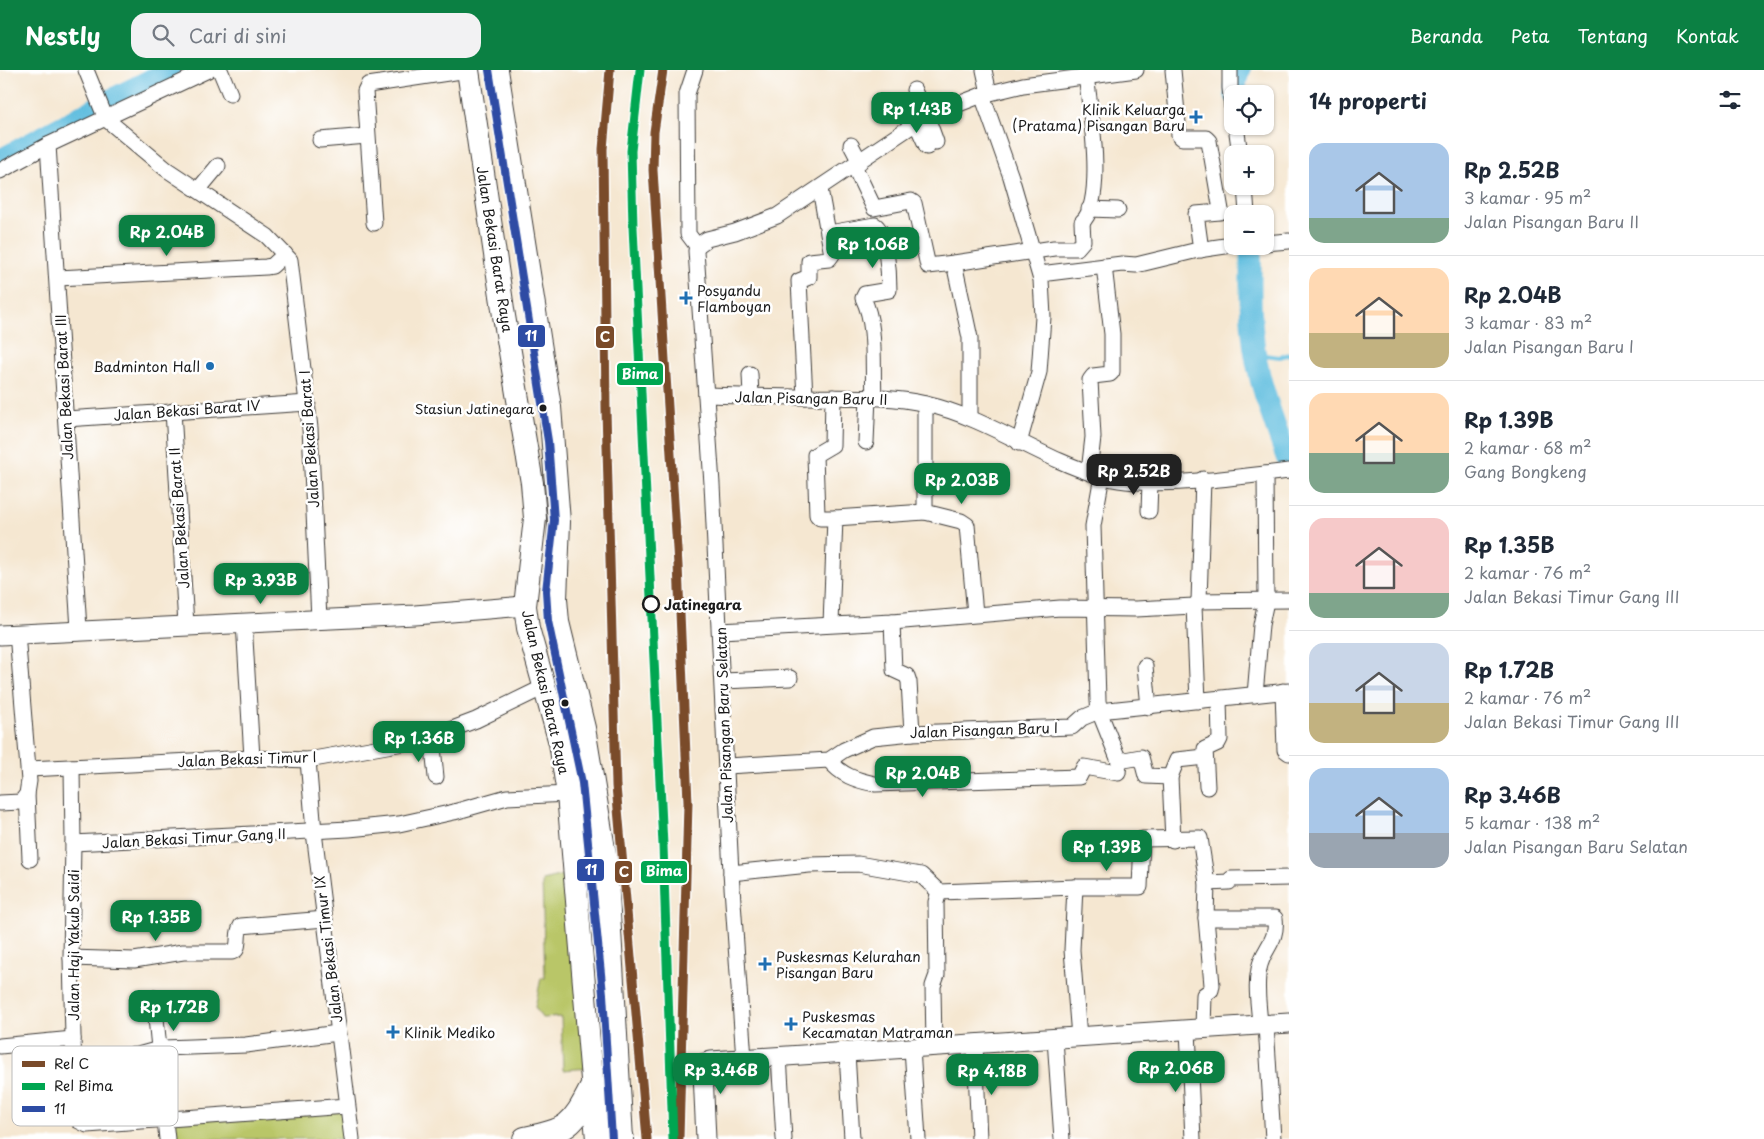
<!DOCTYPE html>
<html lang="id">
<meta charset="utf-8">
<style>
body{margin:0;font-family:"Playpen Sans",sans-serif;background:#f2f2f3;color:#1f2937;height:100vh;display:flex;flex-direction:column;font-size:19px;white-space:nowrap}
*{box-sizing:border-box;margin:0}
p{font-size:16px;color:#747a83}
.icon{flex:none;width:28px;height:28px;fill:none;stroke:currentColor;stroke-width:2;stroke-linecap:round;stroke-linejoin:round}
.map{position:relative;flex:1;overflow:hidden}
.sheet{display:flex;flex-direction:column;background:#fff;width:475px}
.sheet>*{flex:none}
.tools{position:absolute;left:1224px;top:15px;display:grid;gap:10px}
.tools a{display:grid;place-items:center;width:50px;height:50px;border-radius:10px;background:#fff;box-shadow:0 1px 4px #0004;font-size:25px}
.price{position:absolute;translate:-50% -42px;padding:0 11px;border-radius:10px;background:#0b8043;color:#fff;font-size:16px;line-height:32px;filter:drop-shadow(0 1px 2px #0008)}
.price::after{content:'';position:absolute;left:50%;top:30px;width:15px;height:11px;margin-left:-8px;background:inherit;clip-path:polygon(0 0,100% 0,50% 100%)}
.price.active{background:#222;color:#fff}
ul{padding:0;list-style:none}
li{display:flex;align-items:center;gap:15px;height:125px;padding:0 20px}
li+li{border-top:1px solid #e0e1e3}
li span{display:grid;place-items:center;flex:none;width:140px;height:100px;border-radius:15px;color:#555}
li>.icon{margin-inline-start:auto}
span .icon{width:60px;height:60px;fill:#fffc;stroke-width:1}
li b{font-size:21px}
h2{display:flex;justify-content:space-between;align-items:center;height:60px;padding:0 20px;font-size:21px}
header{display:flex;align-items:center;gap:30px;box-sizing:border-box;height:70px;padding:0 25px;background:#0b8043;color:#fff}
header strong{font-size:24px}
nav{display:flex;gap:28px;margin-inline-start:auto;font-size:18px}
.search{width:350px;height:45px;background:#f2f2f3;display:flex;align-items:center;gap:12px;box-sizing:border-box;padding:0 18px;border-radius:15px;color:#747a83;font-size:19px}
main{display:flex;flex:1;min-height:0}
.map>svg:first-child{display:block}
.green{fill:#b9c668;stroke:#6a7142}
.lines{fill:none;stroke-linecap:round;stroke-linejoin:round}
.stream{stroke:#61bedf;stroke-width:4}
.river{stroke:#61bedf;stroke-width:22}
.minor-casing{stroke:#3d3a37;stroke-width:17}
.tertiary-casing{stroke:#3d3a37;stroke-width:21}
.primary-casing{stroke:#3d3a37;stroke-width:24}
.trunk-casing{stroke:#3d3a37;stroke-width:26}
.minor{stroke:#fff;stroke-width:15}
.tertiary{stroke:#fff;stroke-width:19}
.primary{stroke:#fff;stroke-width:22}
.trunk{stroke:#fff;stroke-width:24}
.bus-1-casing{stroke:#fff;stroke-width:11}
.bus-1{stroke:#2d4ca4;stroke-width:8}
.rail-1-casing{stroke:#fff;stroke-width:12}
.rail-2-casing{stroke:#fff;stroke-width:12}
.rail-1{stroke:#7a4b2a;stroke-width:9}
.rail-2{stroke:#00a651;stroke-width:9}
.poi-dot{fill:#1f6fb2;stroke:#fff;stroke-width:2}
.bus-dot{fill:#1c1c1c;stroke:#fff;stroke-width:2}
.stop-dot{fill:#fff;stroke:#1c1c1c;stroke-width:2.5}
.labels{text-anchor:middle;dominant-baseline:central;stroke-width:5;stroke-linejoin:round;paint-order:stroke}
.bus-label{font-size:13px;fill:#1c1c1c;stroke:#fff;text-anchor:end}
.poi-label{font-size:14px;fill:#1c1c1c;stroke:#fff;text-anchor:start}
.street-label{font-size:14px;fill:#1c1c1c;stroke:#fff}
.stop-label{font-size:14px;font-weight:bold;fill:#1c1c1c;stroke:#fff;text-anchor:start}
.key{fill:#fff;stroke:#bbb;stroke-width:1}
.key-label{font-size:14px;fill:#1c1c1c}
.line-badge{stroke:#fff;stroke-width:2}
.badge-label{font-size:14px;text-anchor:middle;font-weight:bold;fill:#fff}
</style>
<header>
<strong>Nestly</strong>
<div class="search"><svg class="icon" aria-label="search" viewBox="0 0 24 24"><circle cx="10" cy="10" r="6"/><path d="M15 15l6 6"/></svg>Cari di sini</div>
<nav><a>Beranda</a><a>Peta</a><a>Tentang</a><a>Kontak</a></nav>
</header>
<main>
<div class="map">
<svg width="1289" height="1069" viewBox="0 0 1289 1069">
<rect width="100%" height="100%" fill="#fff"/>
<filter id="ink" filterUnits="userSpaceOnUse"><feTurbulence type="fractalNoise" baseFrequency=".02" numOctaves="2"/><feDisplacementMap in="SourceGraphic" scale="10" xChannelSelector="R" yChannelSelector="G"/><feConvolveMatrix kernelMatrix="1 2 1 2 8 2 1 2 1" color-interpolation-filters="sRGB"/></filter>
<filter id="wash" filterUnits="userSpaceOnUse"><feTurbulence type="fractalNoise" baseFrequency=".0096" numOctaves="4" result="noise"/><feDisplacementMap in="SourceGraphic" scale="20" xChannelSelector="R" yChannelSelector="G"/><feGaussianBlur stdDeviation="1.12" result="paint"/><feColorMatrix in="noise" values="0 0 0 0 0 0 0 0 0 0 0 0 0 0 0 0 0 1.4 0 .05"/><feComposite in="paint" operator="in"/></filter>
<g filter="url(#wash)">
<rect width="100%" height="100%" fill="#f5e7d1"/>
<g class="green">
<path d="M576 802 590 998 563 1000 561 947 542 948 535 937 541 908H545L542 810Z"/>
<path d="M347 1036 352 1069H167L165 1051Z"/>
</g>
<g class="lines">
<path class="stream" d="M1256 284 1280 287 1289 284"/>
<g class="river">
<path d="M1235 24V13L1240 0"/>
<path d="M0 90 116 27 170 0"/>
<path d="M1251 176C1250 220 1249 265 1260 307 1267 335 1278 363 1288 391"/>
</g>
</g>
</g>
<g filter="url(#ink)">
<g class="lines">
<defs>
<g id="minor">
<path d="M86 0 106 49 166 99 267 166 290 190 310 358 319 549"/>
<path d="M220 0 230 24"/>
<path d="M695 0 687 24 688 164 697 176"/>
<path d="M984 0 989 23"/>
<path d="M1173 0 1179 65 1182 68H1206L1209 71 1221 140 1220 142 1196 144 1201 180"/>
<path d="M1230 0V18L1232 37"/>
<path d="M914 20 925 47"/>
<path d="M982 25 1011 107 1041 210 1043 247 1039 302 1019 373"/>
<path d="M927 47 936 72"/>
<path d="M916 53 927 77"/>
<path d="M1236 56 1240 84"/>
<path d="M320 70 367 66"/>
<path d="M48 75 79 559"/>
<path d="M851 75 860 92"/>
<path d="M854 96 874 138 911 131 914 133 928 196 954 193"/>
<path d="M0 101 48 75 208 0"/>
<path d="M1245 116 1247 144"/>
<path d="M198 120 218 96"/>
<path d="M1089 139 1118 140"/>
<path d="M374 153 365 21 368 15 468 0"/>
<path d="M829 163 875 155C887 162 889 205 889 220L865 224 863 228C877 256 872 295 874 327"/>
<path d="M1265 173 1289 171"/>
<path d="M697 176 696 181 712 414 731 803 744 989"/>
<path d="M697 176 707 169 735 162 777 146 925 47 982 25 1023 15 1136 0"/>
<path d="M1040 204 1122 194 1136 195 1198 180 1232 175"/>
<path d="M58 208 266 197 272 196 285 184"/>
<path d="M750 304 751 326"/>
<path d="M706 325C739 326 772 327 805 327 845 328 886 325 926 334 988 348 1039 388 1100 406 1152 421 1235 407 1289 401"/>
<path d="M805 327 799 211 809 207V191L829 189 832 185 820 119"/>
<path d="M833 327 832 375 815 385 817 445 820 448H835"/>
<path d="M925 334V442L961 451 967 455 975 544"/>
<path d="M173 341 186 555"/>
<path d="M970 347V268L954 193 1054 178H1077L1083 171 1082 152C1106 131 1090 37 1086 6"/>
<path d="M66 349 308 333"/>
<path d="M866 372 868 327"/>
<path d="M1089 402 1093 367 1090 310 1093 306 1110 304 1112 302V264L1104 196"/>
<path d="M1102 406 1093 456 1098 631 1099 641 1119 691"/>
<path d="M1149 441 1150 413"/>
<path d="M1199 531 1203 409"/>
<path d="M1194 536 1198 631"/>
<path d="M244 552 252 688"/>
<path d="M892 552 894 600 907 606 909 612 912 663"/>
<path d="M831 554 835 448 925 442"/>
<path d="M720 561 892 552 1060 538 1136 539 1194 536 1199 531 1289 530"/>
<path d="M1145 596 1149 637"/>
<path d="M723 611 790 608"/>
<path d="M1283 621 1285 680 1289 683"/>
<path d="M1255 625 1261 555 1266 531 1265 404"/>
<path d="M432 667 436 707"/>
<path d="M308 690 314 762 352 1069"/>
<path d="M829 690C841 705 855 710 875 714L1079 707 1084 697 1118 703 1119 691 1141 687 1146 706 1170 707 1173 770"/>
<path d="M727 696 829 690 844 680 873 667 912 663 1072 657 1082 648 1099 641 1289 621"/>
<path d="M72 697 73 773 71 888 75 1045 79 1051 87 1055 347 1036"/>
<path d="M29 699 252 688 308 690 426 669 476 650 544 617"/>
<path d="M1170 707 1177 690 1205 687"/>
<path d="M1207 717 1205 679 1218 673 1220 669 1219 629"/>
<path d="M27 724 30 789"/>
<path d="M0 733 21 732 27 724 29 711 17 563"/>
<path d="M73 773 349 759 399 754 454 742 507 727 568 724"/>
<path d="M731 803 809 795 858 794 921 805 939 822 1075 817H1140L1142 769 1200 768 1207 813 1206 848 1212 915 1211 920 1204 925 1203 959"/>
<path d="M1207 813 1229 812 1231 809 1289 808"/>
<path d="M1075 817 1072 880 1079 967"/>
<path d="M1206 848H1275C1278 873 1263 877 1259 899 1255 918 1259 936 1260 955"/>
<path d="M71 888 134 890 183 882H232L236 880C240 872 236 864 241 856L325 849"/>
<path d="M154 928 159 978"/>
<path d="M1266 955 1273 1069"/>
<path d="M1188 960 1193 1069"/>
<path d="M1055 969 1062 1069"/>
<path d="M975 974 979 1069"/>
<path d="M0 976 73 969"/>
<path d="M934 976 933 916 937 905 936 832 939 822"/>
<path d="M912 978 918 1069"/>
<path d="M847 982 852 1069"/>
<path d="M779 986 784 1069"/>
<path d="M74 989 138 985 163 978 246 975 338 963"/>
<path d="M165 1051 167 1069"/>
</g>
<g id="tertiary">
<path d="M0 565 415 545 525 536"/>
<path d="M706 1069 703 1003 705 993 711 991 1289 953"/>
</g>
<g id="primary">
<path d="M468 0 504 246 532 413 535 448 525 536 528 558 560 673 568 724 597 1069"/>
<path d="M497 0 550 337 559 452 556 529 558 552 584 658 606 791 622 1069"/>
</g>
<g id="trunk">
<path d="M525 1069C568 1060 572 1057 592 1018"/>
<path d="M620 1069H622"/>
</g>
</defs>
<use href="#minor" class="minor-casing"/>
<use href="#tertiary" class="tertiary-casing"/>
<use href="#primary" class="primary-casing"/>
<use href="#trunk" class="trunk-casing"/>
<use href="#minor" class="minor"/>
<use href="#tertiary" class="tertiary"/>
<use href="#primary" class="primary"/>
<use href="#trunk" class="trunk"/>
<defs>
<path id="bus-1" d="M489 0 548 371 554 450 546 521 548 551 582 713 603 924 612 1069"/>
</defs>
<use href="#bus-1" class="bus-1-casing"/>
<use href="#bus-1" class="bus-1"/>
<defs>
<g id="rail-1">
<path d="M610 0 603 79 606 340 616 716 647 1069"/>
<path d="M663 0 654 62 653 100 678 495 688 733 679 1069"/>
</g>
<path id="rail-2" d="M640 0 631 81 633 157 663 775 673 1069"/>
</defs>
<use href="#rail-1" class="rail-1-casing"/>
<use href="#rail-2" class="rail-2-casing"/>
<use href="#rail-1" class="rail-1"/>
<use href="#rail-2" class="rail-2"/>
</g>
</g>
<g class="poi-dot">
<path d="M1193.5 39.5h5v5h5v5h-5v5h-5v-5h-5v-5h5z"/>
<path d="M683.5 220.5h5v5h5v5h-5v5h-5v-5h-5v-5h5z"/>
<circle cx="210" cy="296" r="5"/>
<path d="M762.5 886.5h5v5h5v5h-5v5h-5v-5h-5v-5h5z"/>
<path d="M788.5 946.5h5v5h5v5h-5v5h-5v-5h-5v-5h5z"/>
<path d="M390.5 954.5h5v5h5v5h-5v5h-5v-5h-5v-5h5z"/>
</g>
<g class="bus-dot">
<circle cx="543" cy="338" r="4.5"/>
<circle cx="565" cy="633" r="4.5"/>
</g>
<circle class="stop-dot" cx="651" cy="534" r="8"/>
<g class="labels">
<g class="bus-label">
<text x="534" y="338">Stasiun Jatinegara</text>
</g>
<g class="poi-label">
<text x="1185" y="39" text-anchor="end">Klinik Keluarga<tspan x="1185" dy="16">(Pratama) Pisangan Baru</tspan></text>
<text x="697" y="220">Posyandu<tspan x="697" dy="16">Flamboyan</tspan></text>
<text x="200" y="296" text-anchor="end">Badminton Hall</text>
<text x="776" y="886">Puskesmas Kelurahan<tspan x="776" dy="16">Pisangan Baru</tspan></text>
<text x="802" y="946">Puskesmas<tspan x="802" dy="16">Kecamatan Matraman</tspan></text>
<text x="404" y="962">Klinik Mediko</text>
</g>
<g class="street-label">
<text transform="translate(495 179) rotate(81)">Jalan Bekasi Barat Raya</text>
<text transform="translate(64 317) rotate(-93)">Jalan Bekasi Barat III</text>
<text transform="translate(811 328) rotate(1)">Jalan Pisangan Baru II</text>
<text transform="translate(187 340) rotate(-4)">Jalan Bekasi Barat IV</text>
<text transform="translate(309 369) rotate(-94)">Jalan Bekasi Barat I</text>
<text transform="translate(179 448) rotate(-94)">Jalan Bekasi Barat II</text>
<text transform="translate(546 622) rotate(77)">Jalan Bekasi Barat Raya</text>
<text transform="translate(724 655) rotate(-92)">Jalan Pisangan Baru Selatan</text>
<text transform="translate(984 660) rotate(-2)">Jalan Pisangan Baru I</text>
<text transform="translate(247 689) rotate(-2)">Jalan Bekasi Timur I</text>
<text transform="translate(194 768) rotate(-3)">Jalan Bekasi Timur Gang II</text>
<text transform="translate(73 875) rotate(-90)">Jalan Haji Yakub Saidi</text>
<text transform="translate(328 879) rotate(-97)">Jalan Bekasi Timur IX</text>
</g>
<g class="stop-label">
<text x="664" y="534">Jatinegara</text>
</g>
</g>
<rect x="12" y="976" width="166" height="80" rx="8" class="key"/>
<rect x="22" y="991" width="23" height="6" fill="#7a4b2a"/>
<rect x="22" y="1013" width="23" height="7" fill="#00a651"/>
<rect x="22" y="1036" width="23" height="6" fill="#2d4ca4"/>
<g class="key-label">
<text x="54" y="999">Rel C</text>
<text x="54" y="1021">Rel Bima</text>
<text x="54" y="1044">11</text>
</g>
<g class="line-badge">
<rect x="517" y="254" width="29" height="24" rx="5" fill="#2d4ca4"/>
<rect x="595" y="255" width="20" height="24" rx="5" fill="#7a4b2a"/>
<rect x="616" y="292" width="48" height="24" rx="5" fill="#00a651"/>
<rect x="576" y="788" width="29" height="24" rx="5" fill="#2d4ca4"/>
<rect x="640" y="790" width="48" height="24" rx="5" fill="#00a651"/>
<rect x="614" y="790" width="19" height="24" rx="5" fill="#7a4b2a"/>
</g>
<g class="badge-label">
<text x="531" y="271">11</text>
<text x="605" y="272">C</text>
<text x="640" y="309">Bima</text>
<text x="591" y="805">11</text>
<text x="664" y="806">Bima</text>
<text x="624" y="807">C</text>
</g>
</svg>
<div class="tools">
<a><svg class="icon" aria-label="locate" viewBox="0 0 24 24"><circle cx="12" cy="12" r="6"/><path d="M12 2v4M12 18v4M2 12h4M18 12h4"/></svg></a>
<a>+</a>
<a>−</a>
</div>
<b class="price" style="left:917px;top:64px">Rp 1.43B</b>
<b class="price" style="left:167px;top:187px">Rp 2.04B</b>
<b class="price" style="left:873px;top:199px">Rp 1.06B</b>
<b class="price active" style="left:1134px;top:426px">Rp 2.52B</b>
<b class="price" style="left:962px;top:435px">Rp 2.03B</b>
<b class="price" style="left:261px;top:535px">Rp 3.93B</b>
<b class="price" style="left:419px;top:693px">Rp 1.36B</b>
<b class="price" style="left:923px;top:728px">Rp 2.04B</b>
<b class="price" style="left:1107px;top:802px">Rp 1.39B</b>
<b class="price" style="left:156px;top:872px">Rp 1.35B</b>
<b class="price" style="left:174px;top:962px">Rp 1.72B</b>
<b class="price" style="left:1176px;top:1023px">Rp 2.06B</b>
<b class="price" style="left:721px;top:1025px">Rp 3.46B</b>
<b class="price" style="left:992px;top:1026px">Rp 4.18B</b>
</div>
<section class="sheet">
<h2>14 properti<svg class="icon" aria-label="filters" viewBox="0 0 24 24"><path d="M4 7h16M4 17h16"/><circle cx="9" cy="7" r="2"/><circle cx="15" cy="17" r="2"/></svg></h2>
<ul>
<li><span style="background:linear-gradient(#a9c7e8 75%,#7fa58c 0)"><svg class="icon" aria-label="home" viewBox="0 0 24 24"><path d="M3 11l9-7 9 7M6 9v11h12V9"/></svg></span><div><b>Rp 2.52B</b><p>3 kamar · 95 m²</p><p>Jalan Pisangan Baru II</p></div></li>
<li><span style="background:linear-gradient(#ffd9b3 65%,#c2b280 0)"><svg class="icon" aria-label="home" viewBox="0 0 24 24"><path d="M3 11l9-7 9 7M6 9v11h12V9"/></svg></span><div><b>Rp 2.04B</b><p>3 kamar · 83 m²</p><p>Jalan Pisangan Baru I</p></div></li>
<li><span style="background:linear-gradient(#ffd9b3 60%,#7fa58c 0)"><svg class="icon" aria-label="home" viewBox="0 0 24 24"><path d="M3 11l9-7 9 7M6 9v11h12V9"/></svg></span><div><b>Rp 1.39B</b><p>2 kamar · 68 m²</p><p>Gang Bongkeng</p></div></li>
<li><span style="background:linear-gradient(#f6c9c9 75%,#7fa58c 0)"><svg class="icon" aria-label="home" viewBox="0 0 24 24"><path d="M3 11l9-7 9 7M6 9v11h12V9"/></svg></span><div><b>Rp 1.35B</b><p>2 kamar · 76 m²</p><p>Jalan Bekasi Timur Gang III</p></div></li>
<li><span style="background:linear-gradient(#c9d6e8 60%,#c2b280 0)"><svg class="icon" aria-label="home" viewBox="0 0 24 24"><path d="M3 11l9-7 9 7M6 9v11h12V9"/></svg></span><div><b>Rp 1.72B</b><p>2 kamar · 76 m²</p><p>Jalan Bekasi Timur Gang III</p></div></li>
<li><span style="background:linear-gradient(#a9c7e8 65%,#9aa5b1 0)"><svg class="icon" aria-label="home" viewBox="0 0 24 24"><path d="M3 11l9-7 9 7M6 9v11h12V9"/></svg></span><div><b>Rp 3.46B</b><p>5 kamar · 138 m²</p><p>Jalan Pisangan Baru Selatan</p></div></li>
</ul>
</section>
</main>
